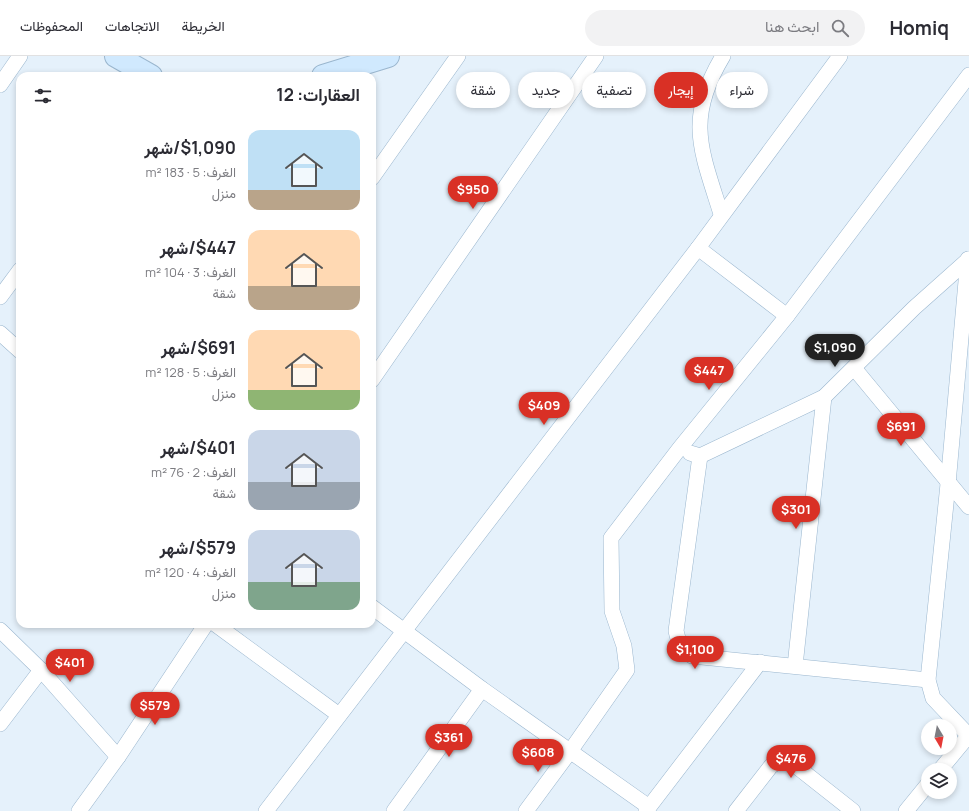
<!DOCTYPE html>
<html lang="ar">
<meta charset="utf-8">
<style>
body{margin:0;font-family:Manrope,Vazirmatn,sans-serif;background:#f2f2f3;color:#2b2b33;direction:rtl;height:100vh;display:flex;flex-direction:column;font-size:15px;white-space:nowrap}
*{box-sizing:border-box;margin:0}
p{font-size:13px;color:#7c7c81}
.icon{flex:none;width:22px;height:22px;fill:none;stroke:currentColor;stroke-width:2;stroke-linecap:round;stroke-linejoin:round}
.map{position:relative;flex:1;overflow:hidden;direction:ltr}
.side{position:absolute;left:16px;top:16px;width:360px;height:556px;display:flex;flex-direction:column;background:#fff;border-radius:12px;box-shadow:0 2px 6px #0003;direction:rtl}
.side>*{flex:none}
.top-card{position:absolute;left:388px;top:16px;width:380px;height:36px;direction:rtl;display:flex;gap:8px}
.needle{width:26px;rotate:170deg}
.tools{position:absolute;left:921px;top:663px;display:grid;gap:8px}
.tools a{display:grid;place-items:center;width:36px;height:36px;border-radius:50%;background:#fff;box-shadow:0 2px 6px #0003;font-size:20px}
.price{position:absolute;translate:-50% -34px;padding:0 9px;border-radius:14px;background:#d93025;color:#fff;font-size:13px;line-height:26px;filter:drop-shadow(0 1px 2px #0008)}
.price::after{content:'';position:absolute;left:50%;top:24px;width:12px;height:9px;margin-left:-6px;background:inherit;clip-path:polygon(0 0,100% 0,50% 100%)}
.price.current{background:#222;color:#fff}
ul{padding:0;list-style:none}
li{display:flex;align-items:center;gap:12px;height:100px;padding:0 16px}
li span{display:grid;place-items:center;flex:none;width:112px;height:80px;border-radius:12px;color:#555}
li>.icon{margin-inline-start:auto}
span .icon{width:48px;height:48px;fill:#fffc;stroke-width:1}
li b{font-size:17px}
h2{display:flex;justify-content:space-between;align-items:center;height:48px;padding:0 16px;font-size:17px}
.pill{padding:0 14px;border-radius:18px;background:#fff;box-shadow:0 2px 6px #0003;font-size:14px;line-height:36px}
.pill.current{background:#d93025;color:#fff}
header{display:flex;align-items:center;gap:24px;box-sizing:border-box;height:56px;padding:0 20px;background:#fff;border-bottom:1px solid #e1e1e2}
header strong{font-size:19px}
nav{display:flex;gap:22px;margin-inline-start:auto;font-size:14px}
.search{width:280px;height:36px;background:#f2f2f3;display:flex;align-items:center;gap:10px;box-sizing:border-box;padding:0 14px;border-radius:22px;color:#7c7c81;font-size:15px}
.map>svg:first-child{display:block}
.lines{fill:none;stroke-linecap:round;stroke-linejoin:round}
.street-casing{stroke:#9ab6ce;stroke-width:16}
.secondary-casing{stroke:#9ab6ce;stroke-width:24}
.street{stroke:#fff;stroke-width:15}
.secondary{stroke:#d0e9fe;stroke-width:22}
</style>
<header>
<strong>Homiq</strong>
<div class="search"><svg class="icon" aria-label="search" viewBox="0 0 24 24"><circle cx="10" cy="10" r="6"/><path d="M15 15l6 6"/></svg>ابحث هنا</div>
<nav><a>الخريطة</a><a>الاتجاهات</a><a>المحفوظات</a></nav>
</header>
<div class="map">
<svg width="969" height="755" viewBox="0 0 969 755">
<rect width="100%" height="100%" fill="#e5f1fb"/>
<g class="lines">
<defs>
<g id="street">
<path d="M0 29 20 0"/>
<path d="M372 122 458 0"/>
<path d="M721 158C701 94 685 63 723 0"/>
<path d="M698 192 787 260"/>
<path d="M968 203 948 428 928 624 933 642 969 680"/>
<path d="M0 241 20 214"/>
<path d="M0 277 20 295"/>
<path d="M854 312 969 451"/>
<path d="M372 324 596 0"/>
<path d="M690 397 700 400 824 341 914 252 969 203"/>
<path d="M700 400 676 575 680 590 692 600 928 624"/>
<path d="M372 551 482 633 649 751"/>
<path d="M215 568 339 659"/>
<path d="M0 574 41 614 118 701"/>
<path d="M795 610 824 341"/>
<path d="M0 668 41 614"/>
<path d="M940 714 969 679"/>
<path d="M79 755 118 701 206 568"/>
<path d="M266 755 698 192 840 0"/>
<path d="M394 755 482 633"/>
<path d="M526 755 571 694 627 614 624 590 612 555 611 482 679 393 787 260 969 19"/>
<path d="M646 755 760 606"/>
<path d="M736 755 771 710 780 705 791 706 853 755"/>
<path d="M906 755 928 728"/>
</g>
<g id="secondary">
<path d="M116 0 151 20"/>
<path d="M323 20 388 0"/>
</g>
</defs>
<use href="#street" class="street-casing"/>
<use href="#secondary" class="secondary-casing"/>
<use href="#street" class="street"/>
<use href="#secondary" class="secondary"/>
</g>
</svg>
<div class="tools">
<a><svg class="needle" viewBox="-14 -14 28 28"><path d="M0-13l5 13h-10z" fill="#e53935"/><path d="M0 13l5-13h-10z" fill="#7c7c81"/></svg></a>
<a><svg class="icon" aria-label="layers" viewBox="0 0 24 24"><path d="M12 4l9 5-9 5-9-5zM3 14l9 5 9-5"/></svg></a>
</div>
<b class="price" style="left:473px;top:154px">$950</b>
<b class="price current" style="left:835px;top:312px">$1,090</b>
<b class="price" style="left:709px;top:335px">$447</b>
<b class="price" style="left:544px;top:370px">$409</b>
<b class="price" style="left:901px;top:391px">$691</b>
<b class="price" style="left:796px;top:474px">$301</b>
<b class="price" style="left:695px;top:614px">$1,100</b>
<b class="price" style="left:70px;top:627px">$401</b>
<b class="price" style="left:155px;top:670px">$579</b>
<b class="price" style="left:449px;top:702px">$361</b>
<b class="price" style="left:538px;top:717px">$608</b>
<b class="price" style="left:791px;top:723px">$476</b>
<div class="top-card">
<a class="pill">شراء</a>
<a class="pill current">إيجار</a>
<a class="pill">تصفية</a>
<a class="pill">جديد</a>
<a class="pill">شقة</a>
</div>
<section class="side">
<h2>العقارات: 12<svg class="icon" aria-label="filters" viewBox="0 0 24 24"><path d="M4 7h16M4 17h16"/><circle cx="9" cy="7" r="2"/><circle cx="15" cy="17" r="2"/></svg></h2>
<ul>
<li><span style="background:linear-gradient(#bfe0f5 75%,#b9a48a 0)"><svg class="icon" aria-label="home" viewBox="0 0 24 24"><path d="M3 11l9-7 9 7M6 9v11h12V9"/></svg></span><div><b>$1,090/شهر</b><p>الغرف: 5 · 183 m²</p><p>منزل</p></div></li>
<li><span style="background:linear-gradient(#ffd9b3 70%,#b9a48a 0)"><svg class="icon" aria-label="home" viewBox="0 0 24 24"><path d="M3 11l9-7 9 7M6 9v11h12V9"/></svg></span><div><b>$447/شهر</b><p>الغرف: 3 · 104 m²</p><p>شقة</p></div></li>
<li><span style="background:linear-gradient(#ffd9b3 75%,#8fb573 0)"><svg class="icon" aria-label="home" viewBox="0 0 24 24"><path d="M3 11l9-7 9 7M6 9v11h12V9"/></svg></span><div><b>$691/شهر</b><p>الغرف: 5 · 128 m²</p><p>منزل</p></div></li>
<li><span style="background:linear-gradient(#c9d6e8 65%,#9aa5b1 0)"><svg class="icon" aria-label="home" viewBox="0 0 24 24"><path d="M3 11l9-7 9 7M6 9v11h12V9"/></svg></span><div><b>$401/شهر</b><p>الغرف: 2 · 76 m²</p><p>شقة</p></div></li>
<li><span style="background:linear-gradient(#c9d6e8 65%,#7fa58c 0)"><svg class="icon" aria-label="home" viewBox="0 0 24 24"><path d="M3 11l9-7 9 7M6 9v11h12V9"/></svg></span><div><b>$579/شهر</b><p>الغرف: 4 · 120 m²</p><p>منزل</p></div></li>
</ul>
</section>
</div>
